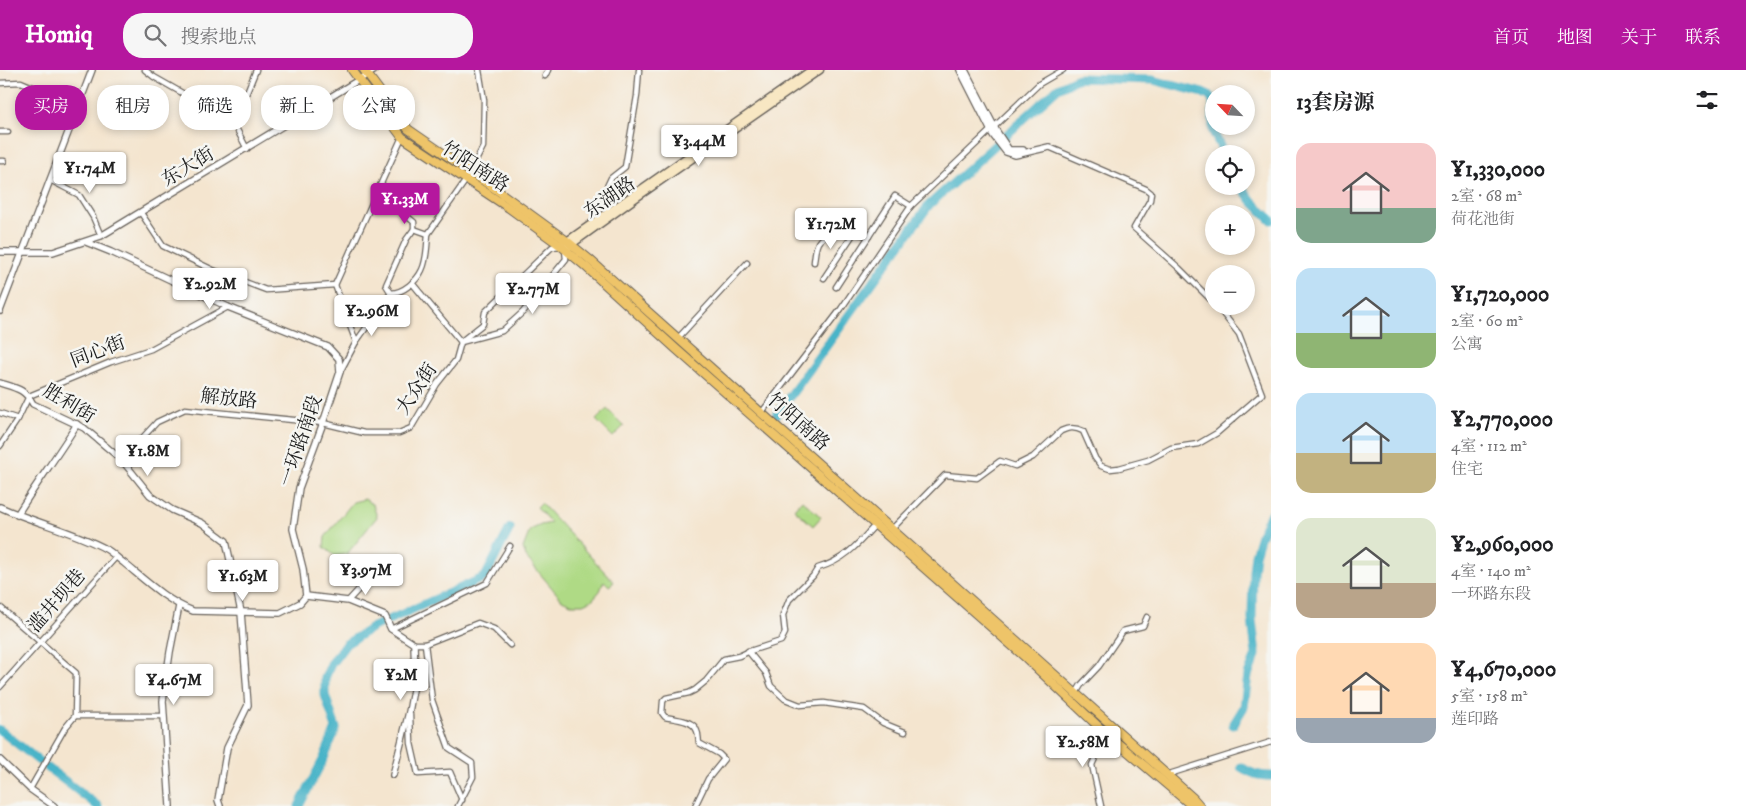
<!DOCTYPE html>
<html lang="zh">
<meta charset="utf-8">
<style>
body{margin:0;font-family:"IM FELL DW Pica","Noto Serif SC",serif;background:#f6f6f6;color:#202124;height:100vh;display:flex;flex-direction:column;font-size:19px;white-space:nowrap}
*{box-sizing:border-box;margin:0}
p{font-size:16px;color:#757577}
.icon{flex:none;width:28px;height:28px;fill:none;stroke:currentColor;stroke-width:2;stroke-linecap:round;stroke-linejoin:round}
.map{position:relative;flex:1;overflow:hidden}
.side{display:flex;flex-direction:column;background:#fff;width:475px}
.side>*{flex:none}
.guide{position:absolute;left:15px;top:15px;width:475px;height:45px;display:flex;gap:10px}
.needle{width:32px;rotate:295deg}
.fabs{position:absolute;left:1205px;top:15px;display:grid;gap:10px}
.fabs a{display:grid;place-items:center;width:50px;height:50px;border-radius:50%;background:#fff;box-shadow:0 2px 8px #0003;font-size:25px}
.price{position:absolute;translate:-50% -42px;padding:0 11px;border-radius:5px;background:#fff;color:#222;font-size:16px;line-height:32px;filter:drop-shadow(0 1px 2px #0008)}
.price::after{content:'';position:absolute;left:50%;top:30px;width:15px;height:11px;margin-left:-8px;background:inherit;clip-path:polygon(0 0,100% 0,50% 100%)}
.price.selected{background:#b5179e;color:#fff}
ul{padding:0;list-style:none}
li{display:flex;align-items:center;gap:15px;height:125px;padding:0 25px}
li span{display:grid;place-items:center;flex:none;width:140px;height:100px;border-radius:15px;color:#555}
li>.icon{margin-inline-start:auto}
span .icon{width:60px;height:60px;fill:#fffc;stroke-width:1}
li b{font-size:21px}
h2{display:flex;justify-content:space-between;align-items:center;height:60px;padding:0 25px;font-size:21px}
.chip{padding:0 18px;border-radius:20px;background:#fff;box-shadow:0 2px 8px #0003;font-size:18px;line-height:45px}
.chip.selected{background:#b5179e;color:#fff}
header{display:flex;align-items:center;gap:30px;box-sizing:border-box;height:70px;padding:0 25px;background:#b5179e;color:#fff}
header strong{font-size:24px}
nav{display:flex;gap:28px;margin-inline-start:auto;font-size:18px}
.search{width:350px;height:45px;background:#f6f6f6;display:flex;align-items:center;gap:12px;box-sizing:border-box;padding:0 18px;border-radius:20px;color:#757577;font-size:19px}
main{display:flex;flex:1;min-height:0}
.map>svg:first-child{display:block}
.green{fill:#afda85;stroke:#667b50}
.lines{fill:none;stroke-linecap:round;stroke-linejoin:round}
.river{stroke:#4ab4c8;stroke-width:9}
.minor-casing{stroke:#68625b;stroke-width:7}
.tertiary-casing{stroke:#68625b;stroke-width:8}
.secondary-casing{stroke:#68625b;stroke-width:9}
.trunk-casing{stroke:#68625b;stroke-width:10}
.minor{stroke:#fff;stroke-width:4.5}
.tertiary{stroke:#fff;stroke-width:5.5}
.secondary{stroke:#f8e7c3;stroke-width:6}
.trunk{stroke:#eec469;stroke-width:8}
.labels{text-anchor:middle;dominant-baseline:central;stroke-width:5;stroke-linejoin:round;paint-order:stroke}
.street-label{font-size:19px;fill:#1c1c1c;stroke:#f6f6f2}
</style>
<header>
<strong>Homiq</strong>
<div class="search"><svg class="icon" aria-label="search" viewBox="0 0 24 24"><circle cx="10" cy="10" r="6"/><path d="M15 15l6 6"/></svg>搜索地点</div>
<nav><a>首页</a><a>地图</a><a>关于</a><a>联系</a></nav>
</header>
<main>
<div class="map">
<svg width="1271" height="736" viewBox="0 0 1271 736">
<rect width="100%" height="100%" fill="#f6f6f2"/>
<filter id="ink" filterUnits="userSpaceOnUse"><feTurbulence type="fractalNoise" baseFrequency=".02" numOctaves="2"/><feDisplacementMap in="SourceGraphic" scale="10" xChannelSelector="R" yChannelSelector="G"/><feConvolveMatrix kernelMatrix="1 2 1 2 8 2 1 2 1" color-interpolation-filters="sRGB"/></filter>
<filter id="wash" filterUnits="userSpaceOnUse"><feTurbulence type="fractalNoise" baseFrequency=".0096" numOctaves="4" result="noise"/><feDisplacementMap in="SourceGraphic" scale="20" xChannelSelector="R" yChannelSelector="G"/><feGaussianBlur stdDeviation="1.12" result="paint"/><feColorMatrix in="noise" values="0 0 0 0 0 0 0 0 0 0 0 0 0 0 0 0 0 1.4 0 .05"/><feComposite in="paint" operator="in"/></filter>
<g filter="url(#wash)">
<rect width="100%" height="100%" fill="#f4e5cf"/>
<g class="green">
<path d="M607 339 624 356 613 367 596 350Z"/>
<path d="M365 429 373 435 377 447 347 484 335 486 324 477 325 467 353 432Z"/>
<path d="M802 430 821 447 813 456 794 439Z"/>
<path d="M541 433 614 512 609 516 604 511 600 521 592 530 583 534H571L562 530 526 487 523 478 530 460 541 455 551 453 537 437Z"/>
</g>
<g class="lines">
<g class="river">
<path d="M1241 116 1252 131 1271 150"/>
<path d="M777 344 929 135 1058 18 1078 8 1153 10 1203 23 1209 26 1213 31V61L1224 84"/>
<path d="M1233 655 1244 637 1248 605 1256 585 1252 549 1253 502 1255 485 1261 465 1271 443"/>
<path d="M0 660 39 691"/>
<path d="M1241 697C1251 704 1259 706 1271 706"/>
<path d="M48 698 98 736"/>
<path d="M299 736 324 688 336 658 325 625V608L331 594 346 574 373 557 485 507 510 458"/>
</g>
</g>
</g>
<g filter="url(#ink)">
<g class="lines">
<defs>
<g id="minor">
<path d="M145 0 154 7 228 49 234 54 247 79"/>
<path d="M545 6 548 0"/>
<path d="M0 13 21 12 78 36"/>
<path d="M234 54 256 0"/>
<path d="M0 62H8"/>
<path d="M1049 77 1146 119 1151 123 1150 130 1134 158 1179 198 1214 233"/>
<path d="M0 91H4"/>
<path d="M50 110 79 125 93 147 101 166"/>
<path d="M377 122 414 152V159"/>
<path d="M607 141 602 127 611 108 625 97 637 26 639 0"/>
<path d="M141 143 163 176 213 200 266 220 335 215"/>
<path d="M814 192C815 185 815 175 820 170 833 158 854 163 869 166"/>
<path d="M824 208 854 163"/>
<path d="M412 213 461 272"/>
<path d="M335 215 402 67"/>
<path d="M335 215 356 272"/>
<path d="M836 217 895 126 911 136"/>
<path d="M391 223 386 215 406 170 414 159 428 164 466 110 483 77 484 30 479 0"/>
<path d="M391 223C403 223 417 211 422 200 427 190 427 175 428 164"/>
<path d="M679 267 747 193"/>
<path d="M464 269 483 254 485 242 552 177 561 176"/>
<path d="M461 272 502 261 523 242 566 189 565 180"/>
<path d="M340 302 356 272 391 223"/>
<path d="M762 342 841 239 911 136 1039 14 1063 0"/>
<path d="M0 343 18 349"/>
<path d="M0 376 18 349 29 326 111 292 151 279 228 237"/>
<path d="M122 390 157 352 185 339 323 353 364 363H399L411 358 437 314 456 290 461 272"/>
<path d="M893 458 945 405 977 408 1000 391 1015 396 1033 387 1061 361C1069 357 1075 357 1083 361L1095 388 1101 396 1110 399 1119 398 1148 390 1171 378 1198 374 1217 363 1262 324 1239 264 1217 236"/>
<path d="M348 531 370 507"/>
<path d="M1 538 76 603 75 646 65 658 30 719"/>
<path d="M391 559 487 513 510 476"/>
<path d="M414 574H425L478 553 494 559 510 575"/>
<path d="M425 574 432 630 449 678 472 693 473 707 458 736"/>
<path d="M748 581 766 603 771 616 785 629 800 635 824 633 864 639 883 653 905 662"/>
<path d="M0 617 116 487"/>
<path d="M1075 625 1081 615 1099 596 1123 561 1143 556 1147 547"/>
<path d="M410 644 411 673 418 704 450 702 462 730"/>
<path d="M75 646H164"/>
<path d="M1100 659V677L1092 695 1101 736"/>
<path d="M1166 705 1271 672"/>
<path d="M695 736 708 709 724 689 719 684 699 673C698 669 699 665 697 661 694 650 675 649 665 647L662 643 663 631 666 628 689 623 695 620 706 611 724 589 739 586 750 581 781 571 785 563 783 545 789 530 813 506 818 498C845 490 858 474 876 454"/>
</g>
<g id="tertiary">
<path d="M960 0 993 65 1006 82 1015 85 1049 77"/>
<path d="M965 0 997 62 1009 80H1023"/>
<path d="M0 182H53L101 166 375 0"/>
<path d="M0 241 92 0"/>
<path d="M0 313C16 318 25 319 33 334L84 358 122 390 150 425 172 440 202 453 226 471 241 542 248 635 227 678 218 730 220 736"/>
<path d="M0 437C35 453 73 461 106 479 113 483 118 489 124 493 146 511 167 531 193 541L280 543 300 533 306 526 303 499 293 459 299 418 323 353 340 302 339 289 328 277 228 237 111 182 86 172"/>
<path d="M17 445C36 414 58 385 77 354"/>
<path d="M306 526 348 531 385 546 391 559 414 574 415 609 409 642 393 705"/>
<path d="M0 690 30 719 54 736"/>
<path d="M170 736 163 631 170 582 179 536"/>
</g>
<g id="secondary">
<path d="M564 173 811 0"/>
<path d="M568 177 636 128 820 0"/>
</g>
<g id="trunk">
<path d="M352 0 402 67 509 138 561 176 585 196 675 278 1026 588 1100 658 1192 736"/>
<path d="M364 0 408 59 501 123 567 171 589 189 1193 728 1200 736"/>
</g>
</defs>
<use href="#minor" class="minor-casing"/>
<use href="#tertiary" class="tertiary-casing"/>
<use href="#secondary" class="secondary-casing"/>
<use href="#trunk" class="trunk-casing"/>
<use href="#minor" class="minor"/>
<use href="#tertiary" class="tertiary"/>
<use href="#secondary" class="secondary"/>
<use href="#trunk" class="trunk"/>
</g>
</g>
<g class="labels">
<g class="street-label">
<text transform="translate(188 97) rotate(-31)">东大街</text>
<text transform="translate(475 97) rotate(33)">竹阳南路</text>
<text transform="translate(610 128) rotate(-35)">东湖路</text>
<text transform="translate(98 282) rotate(-21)">同心街</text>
<text transform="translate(417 319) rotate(-56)">大众街</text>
<text transform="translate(229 329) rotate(6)">解放路</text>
<text transform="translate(69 334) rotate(31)">胜利街</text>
<text transform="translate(798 352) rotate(42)">竹阳南路</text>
<text transform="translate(301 371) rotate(-71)">一环路南段</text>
<text transform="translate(57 531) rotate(-49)">滥井坝巷</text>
</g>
</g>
</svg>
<div class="fabs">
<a><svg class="needle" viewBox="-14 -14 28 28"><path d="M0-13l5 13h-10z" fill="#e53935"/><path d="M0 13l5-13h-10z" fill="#757577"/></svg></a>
<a><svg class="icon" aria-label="locate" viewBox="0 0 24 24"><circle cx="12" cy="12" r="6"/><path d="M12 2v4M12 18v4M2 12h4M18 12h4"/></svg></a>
<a>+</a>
<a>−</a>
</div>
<b class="price" style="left:699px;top:97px">¥3.44M</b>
<b class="price" style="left:90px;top:124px">¥1.74M</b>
<b class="price selected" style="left:405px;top:155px">¥1.33M</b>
<b class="price" style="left:831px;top:180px">¥1.72M</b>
<b class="price" style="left:210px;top:240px">¥2.92M</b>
<b class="price" style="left:533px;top:245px">¥2.77M</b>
<b class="price" style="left:372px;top:267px">¥2.96M</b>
<b class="price" style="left:148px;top:407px">¥1.8M</b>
<b class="price" style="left:366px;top:526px">¥3.97M</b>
<b class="price" style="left:243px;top:532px">¥1.63M</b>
<b class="price" style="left:401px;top:631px">¥2M</b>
<b class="price" style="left:174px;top:636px">¥4.67M</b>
<b class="price" style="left:1083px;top:698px">¥2.58M</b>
<div class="guide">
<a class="chip selected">买房</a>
<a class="chip">租房</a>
<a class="chip">筛选</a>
<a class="chip">新上</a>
<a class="chip">公寓</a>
</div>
</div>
<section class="side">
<h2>13套房源<svg class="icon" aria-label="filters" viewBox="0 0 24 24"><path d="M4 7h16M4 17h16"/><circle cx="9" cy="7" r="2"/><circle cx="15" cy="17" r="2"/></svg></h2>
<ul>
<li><span style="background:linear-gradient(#f6c9c9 65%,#7fa58c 0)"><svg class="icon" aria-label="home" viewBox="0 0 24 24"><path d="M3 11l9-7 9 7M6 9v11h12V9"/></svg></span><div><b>¥1,330,000</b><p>2室 · 68 m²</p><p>荷花池街</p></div></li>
<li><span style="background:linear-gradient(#bfe0f5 65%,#8fb573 0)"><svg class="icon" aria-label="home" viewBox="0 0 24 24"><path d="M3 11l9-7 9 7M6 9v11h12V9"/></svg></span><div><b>¥1,720,000</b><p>2室 · 60 m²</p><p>公寓</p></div></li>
<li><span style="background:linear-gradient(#bfe0f5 60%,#c2b280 0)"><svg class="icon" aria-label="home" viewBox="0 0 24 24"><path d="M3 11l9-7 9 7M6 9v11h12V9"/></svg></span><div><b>¥2,770,000</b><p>4室 · 112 m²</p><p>住宅</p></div></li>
<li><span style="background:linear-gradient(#dfe7d0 65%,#b9a48a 0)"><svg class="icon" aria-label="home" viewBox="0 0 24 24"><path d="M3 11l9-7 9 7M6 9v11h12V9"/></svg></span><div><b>¥2,960,000</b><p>4室 · 140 m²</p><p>一环路东段</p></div></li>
<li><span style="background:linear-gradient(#ffd9b3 75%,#9aa5b1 0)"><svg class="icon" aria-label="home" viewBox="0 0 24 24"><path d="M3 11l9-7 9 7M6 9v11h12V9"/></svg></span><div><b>¥4,670,000</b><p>5室 · 158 m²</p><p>莲印路</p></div></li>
</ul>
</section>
</main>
